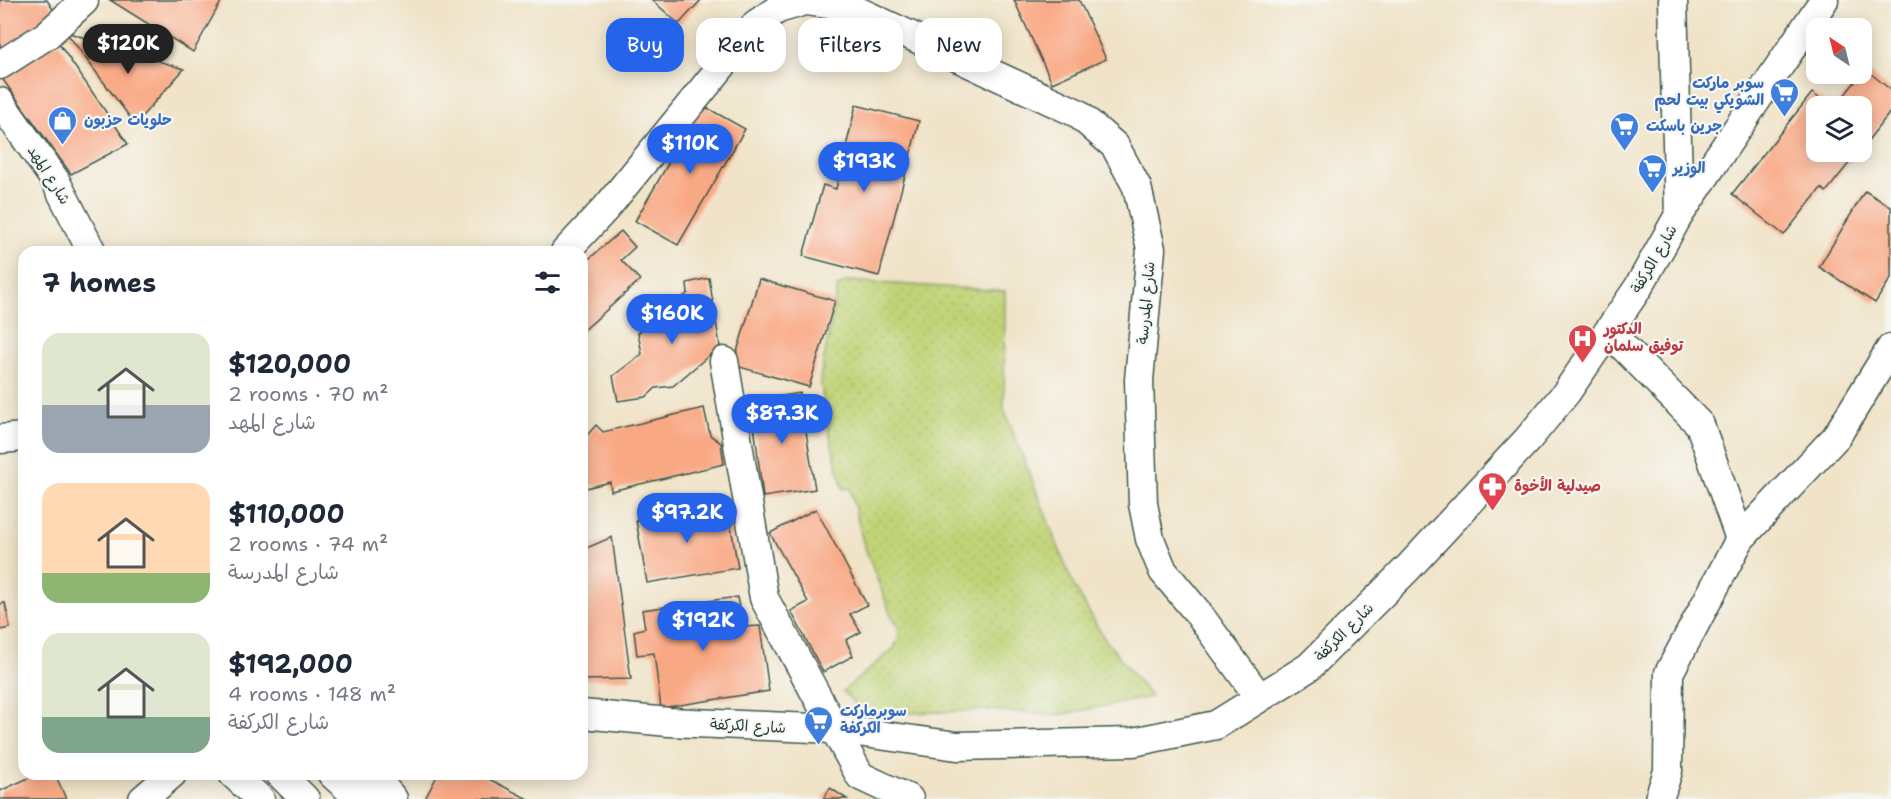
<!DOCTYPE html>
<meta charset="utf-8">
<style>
body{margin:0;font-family:"Shantell Sans","Playpen Sans Arabic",sans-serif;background:#f6f6f7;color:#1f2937;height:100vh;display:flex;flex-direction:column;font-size:22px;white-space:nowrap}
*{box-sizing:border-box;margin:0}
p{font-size:20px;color:#747a83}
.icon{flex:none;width:33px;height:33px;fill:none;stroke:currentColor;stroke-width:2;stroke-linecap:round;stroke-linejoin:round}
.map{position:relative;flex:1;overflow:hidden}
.details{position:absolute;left:18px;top:246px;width:570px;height:534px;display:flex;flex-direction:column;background:#fff;border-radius:18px;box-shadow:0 3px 15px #0003}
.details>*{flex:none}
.top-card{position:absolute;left:606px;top:18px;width:570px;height:54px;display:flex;gap:12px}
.needle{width:39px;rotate:325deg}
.controls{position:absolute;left:1806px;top:18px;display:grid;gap:12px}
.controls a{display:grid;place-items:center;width:66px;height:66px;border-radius:12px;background:#fff;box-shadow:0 3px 15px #0003;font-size:30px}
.price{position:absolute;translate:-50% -51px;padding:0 14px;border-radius:21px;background:#2563eb;color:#fff;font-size:20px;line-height:39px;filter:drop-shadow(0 2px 3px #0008)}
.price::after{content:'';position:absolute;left:50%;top:36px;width:18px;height:14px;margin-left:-9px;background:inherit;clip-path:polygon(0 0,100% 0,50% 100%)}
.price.on{background:#222;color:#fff}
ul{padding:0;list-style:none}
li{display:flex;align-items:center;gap:18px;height:150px;padding:0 24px}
li span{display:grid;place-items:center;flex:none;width:168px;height:120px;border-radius:18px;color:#555}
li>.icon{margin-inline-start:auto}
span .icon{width:72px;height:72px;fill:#fffc;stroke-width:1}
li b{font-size:26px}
h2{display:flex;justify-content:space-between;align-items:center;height:72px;padding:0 24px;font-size:26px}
.tag{padding:0 21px;border-radius:18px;background:#fff;box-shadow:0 3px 15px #0003;font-size:21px;line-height:54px}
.tag.on{background:#2563eb;color:#fff}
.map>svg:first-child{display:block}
.grass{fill:url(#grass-dots);stroke:#708855;stroke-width:1.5}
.building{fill:#f9a884}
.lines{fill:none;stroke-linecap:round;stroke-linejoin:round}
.minor-casing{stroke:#3e564a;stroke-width:31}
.minor{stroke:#fff;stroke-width:28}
.labels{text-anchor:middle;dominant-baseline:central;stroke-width:4.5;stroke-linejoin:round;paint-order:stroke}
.shop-label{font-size:15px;font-weight:bold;fill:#366cbe;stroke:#f6f6f2;text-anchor:start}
.street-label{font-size:15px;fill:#1f3d34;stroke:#f6f6f2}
.health-label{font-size:15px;font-weight:bold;fill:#be3a42;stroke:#f6f6f2;text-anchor:start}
</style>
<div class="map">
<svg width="1891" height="799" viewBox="0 0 1891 799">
<defs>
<pattern id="grass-dots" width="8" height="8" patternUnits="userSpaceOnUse" patternTransform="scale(1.5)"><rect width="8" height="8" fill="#c0d376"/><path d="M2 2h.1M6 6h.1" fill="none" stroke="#a5b667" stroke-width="1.8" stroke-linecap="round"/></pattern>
</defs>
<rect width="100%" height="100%" fill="#f6f6f2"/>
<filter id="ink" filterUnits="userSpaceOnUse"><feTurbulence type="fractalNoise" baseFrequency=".0167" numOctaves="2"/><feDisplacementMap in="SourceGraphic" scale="12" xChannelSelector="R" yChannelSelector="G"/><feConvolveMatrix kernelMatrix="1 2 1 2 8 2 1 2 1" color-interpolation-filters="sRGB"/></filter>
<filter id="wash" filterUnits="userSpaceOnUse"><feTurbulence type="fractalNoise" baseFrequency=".008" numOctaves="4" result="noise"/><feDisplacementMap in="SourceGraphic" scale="24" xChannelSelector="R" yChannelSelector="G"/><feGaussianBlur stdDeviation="1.35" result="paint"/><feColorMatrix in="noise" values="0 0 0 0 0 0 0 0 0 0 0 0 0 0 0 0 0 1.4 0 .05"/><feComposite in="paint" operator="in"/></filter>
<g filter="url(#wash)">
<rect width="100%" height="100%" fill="#f0e3c7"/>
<path class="grass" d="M848 281 1005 291 1004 409 1073 584 1104 638 1151 697 1059 715 987 710 865 715 843 691 894 648 899 636 898 627 891 615 863 542 850 488 843 489 829 433 820 379 838 286Z"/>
<g id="blocks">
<g class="building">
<path d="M0 0H47L56 14 0 50Z"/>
<path d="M110 0H222L193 52Z"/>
<path d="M652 0H701L679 24Z"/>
<path d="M1014 0H1079L1106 59 1052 83Z"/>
<path d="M66 32 117 48 184 69 135 124Z"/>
<path d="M57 41 128 144 71 174 1 77Z"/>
<path d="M1865 69 1891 90V111L1862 148V106H1836Z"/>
<path d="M1812 93 1830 106H1816V152H1858L1826 192 1821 188 1784 235 1732 194Z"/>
<path d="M702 105 745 129 678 245 635 221Z"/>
<path d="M856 105 919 121 879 276 803 256 823 185 836 189Z"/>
<path d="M1865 191 1891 207V278L1875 303 1819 267Z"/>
<path d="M621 231 635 247 621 260 640 280 582 332V265Z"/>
<path d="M709 278 720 346 673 386 656 388 646 397 618 401 613 376 642 354 638 333 688 293 687 283Z"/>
<path d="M759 279 835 301 809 387 733 365Z"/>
<path d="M800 393 815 489 763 497 751 401Z"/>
<path d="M704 408 710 435 721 443 724 464 611 491 610 482 582 489V441L596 425 603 432Z"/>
<path d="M727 504 738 568 647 583 636 520Z"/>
<path d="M816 509 867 605 850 614 861 632 846 640 853 656 823 672 791 611 808 602 770 533Z"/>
<path d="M612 537 631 679 582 680V550Z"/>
<path d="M737 597 743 627 760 626 769 691 661 708 654 653 637 655 634 631 645 628 642 610Z"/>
<path d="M5 603 10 628 0 630V604Z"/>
<path d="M37 774H55L66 799H0V791Z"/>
<path d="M438 774H479L528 799H425Z"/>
<path d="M830 788 847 799H823Z"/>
</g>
</g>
</g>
<g filter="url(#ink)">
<use href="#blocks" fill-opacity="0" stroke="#3e564a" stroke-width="1.5"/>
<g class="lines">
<defs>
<g id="minor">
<path d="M1673 0 1679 215"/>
<path d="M0 65 47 35 84 1"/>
<path d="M0 102 55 180 92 252"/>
<path d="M565 252 607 207 756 24 778 9 805 1 849 7 1077 113 1115 146 1137 187 1151 249 1139 380 1143 504 1150 539 1163 571 1198 613 1259 697"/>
<path d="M1609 332 1700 425 1740 539"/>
<path d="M724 361 764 598 860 776 909 799"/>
<path d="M0 439 24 437"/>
<path d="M582 714 669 722 836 729 957 746 1133 742 1216 725 1309 667 1408 568 1528 439 1566 393 1638 288 1679 215 1824 0"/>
<path d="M233 774 260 799"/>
<path d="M280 774 305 799"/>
<path d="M332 774 360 799"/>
<path d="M372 774 393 799"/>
<path d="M143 799 172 774"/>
<path d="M1659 799 1668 771 1669 673 1740 539 1836 437 1891 348"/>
</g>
</defs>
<use href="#minor" class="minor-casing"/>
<use href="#minor" class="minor"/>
</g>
</g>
<defs>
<symbol id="supermarket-pin" viewBox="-11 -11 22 30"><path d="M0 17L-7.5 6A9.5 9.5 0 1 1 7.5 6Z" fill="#3f7fe0" stroke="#f6f6f2"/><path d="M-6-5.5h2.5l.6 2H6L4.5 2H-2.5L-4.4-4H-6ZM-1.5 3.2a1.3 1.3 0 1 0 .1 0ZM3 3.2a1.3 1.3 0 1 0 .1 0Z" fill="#fff"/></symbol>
<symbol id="shop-pin" viewBox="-11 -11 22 30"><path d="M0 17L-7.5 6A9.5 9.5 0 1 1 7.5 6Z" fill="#3f7fe0" stroke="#f6f6f2"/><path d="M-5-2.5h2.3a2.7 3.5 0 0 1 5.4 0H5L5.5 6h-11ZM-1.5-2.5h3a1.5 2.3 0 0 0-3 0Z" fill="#fff"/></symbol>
<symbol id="hospital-pin" viewBox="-11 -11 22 30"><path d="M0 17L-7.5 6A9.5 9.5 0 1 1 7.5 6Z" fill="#e0444e" stroke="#f6f6f2"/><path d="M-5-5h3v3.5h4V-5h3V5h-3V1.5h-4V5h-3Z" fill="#fff"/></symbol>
<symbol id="pharmacy-pin" viewBox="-11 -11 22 30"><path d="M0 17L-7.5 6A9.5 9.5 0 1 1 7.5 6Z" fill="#e0444e" stroke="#f6f6f2"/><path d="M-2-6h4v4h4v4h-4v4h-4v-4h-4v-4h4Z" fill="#fff"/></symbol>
</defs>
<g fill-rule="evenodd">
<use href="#supermarket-pin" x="1768" y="76" width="33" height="45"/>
<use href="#shop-pin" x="46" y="104" width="33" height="45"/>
<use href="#supermarket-pin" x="1608" y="110" width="33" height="45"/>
<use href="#supermarket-pin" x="1636" y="152" width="33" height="45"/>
<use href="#hospital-pin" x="1566" y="322" width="33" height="45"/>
<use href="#pharmacy-pin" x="1476" y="470" width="33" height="45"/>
<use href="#supermarket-pin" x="802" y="704" width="33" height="45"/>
</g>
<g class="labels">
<g class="shop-label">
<text x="1764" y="83" text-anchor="end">سوبر ماركت<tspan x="1764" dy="17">الشويكي بيت لحم</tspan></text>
<text x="84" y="120">حلويات حزبون</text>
<text x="1646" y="126">جرين باسكت</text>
<text x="1673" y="168">الوزير</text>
<text x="840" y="711">سوبرماركت<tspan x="840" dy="17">الكركفة</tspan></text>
</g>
<g class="street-label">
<text transform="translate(49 175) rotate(58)">شارع المهد</text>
<text transform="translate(1654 259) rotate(-60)">شارع الكركفة</text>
<text transform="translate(1146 303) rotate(-85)">شارع المدرسة</text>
<text transform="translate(1344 632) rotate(-45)">شارع الكركفة</text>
<text transform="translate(748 726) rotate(3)">شارع الكركفة</text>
</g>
<g class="health-label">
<text x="1604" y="329">الدكتور<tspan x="1604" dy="17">توفيق سلمان</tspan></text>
<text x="1514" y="486">صيدلية الأخوة</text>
</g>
</g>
</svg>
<div class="controls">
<a><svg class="needle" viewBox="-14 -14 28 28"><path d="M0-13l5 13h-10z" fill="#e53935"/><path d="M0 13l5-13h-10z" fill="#747a83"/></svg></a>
<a><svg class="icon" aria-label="layers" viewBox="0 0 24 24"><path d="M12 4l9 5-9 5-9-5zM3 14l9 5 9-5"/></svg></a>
</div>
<b class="price on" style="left:128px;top:75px">$120K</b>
<b class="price" style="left:690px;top:175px">$110K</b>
<b class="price" style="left:864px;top:193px">$193K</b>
<b class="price" style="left:672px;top:345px">$160K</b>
<b class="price" style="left:782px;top:445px">$87.3K</b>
<b class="price" style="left:687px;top:544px">$97.2K</b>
<b class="price" style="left:703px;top:652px">$192K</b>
<div class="top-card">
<a class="tag on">Buy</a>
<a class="tag">Rent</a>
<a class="tag">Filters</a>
<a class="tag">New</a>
</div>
<section class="details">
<h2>7 homes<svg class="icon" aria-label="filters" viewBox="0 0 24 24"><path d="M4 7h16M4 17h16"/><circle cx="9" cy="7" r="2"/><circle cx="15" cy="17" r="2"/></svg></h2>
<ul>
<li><span style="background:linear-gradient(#dfe7d0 60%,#9aa5b1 0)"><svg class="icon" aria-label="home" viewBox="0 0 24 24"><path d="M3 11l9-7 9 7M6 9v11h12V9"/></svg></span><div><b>$120,000</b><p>2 rooms · 70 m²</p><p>شارع المهد</p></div></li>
<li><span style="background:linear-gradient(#ffd9b3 75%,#8fb573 0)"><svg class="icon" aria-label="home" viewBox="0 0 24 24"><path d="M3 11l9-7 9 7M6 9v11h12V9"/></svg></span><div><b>$110,000</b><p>2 rooms · 74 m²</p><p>شارع المدرسة</p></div></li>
<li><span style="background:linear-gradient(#dfe7d0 70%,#7fa58c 0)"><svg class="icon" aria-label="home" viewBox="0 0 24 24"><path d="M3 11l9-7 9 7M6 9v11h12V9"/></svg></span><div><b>$192,000</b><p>4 rooms · 148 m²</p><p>شارع الكركفة</p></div></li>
</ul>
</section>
</div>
